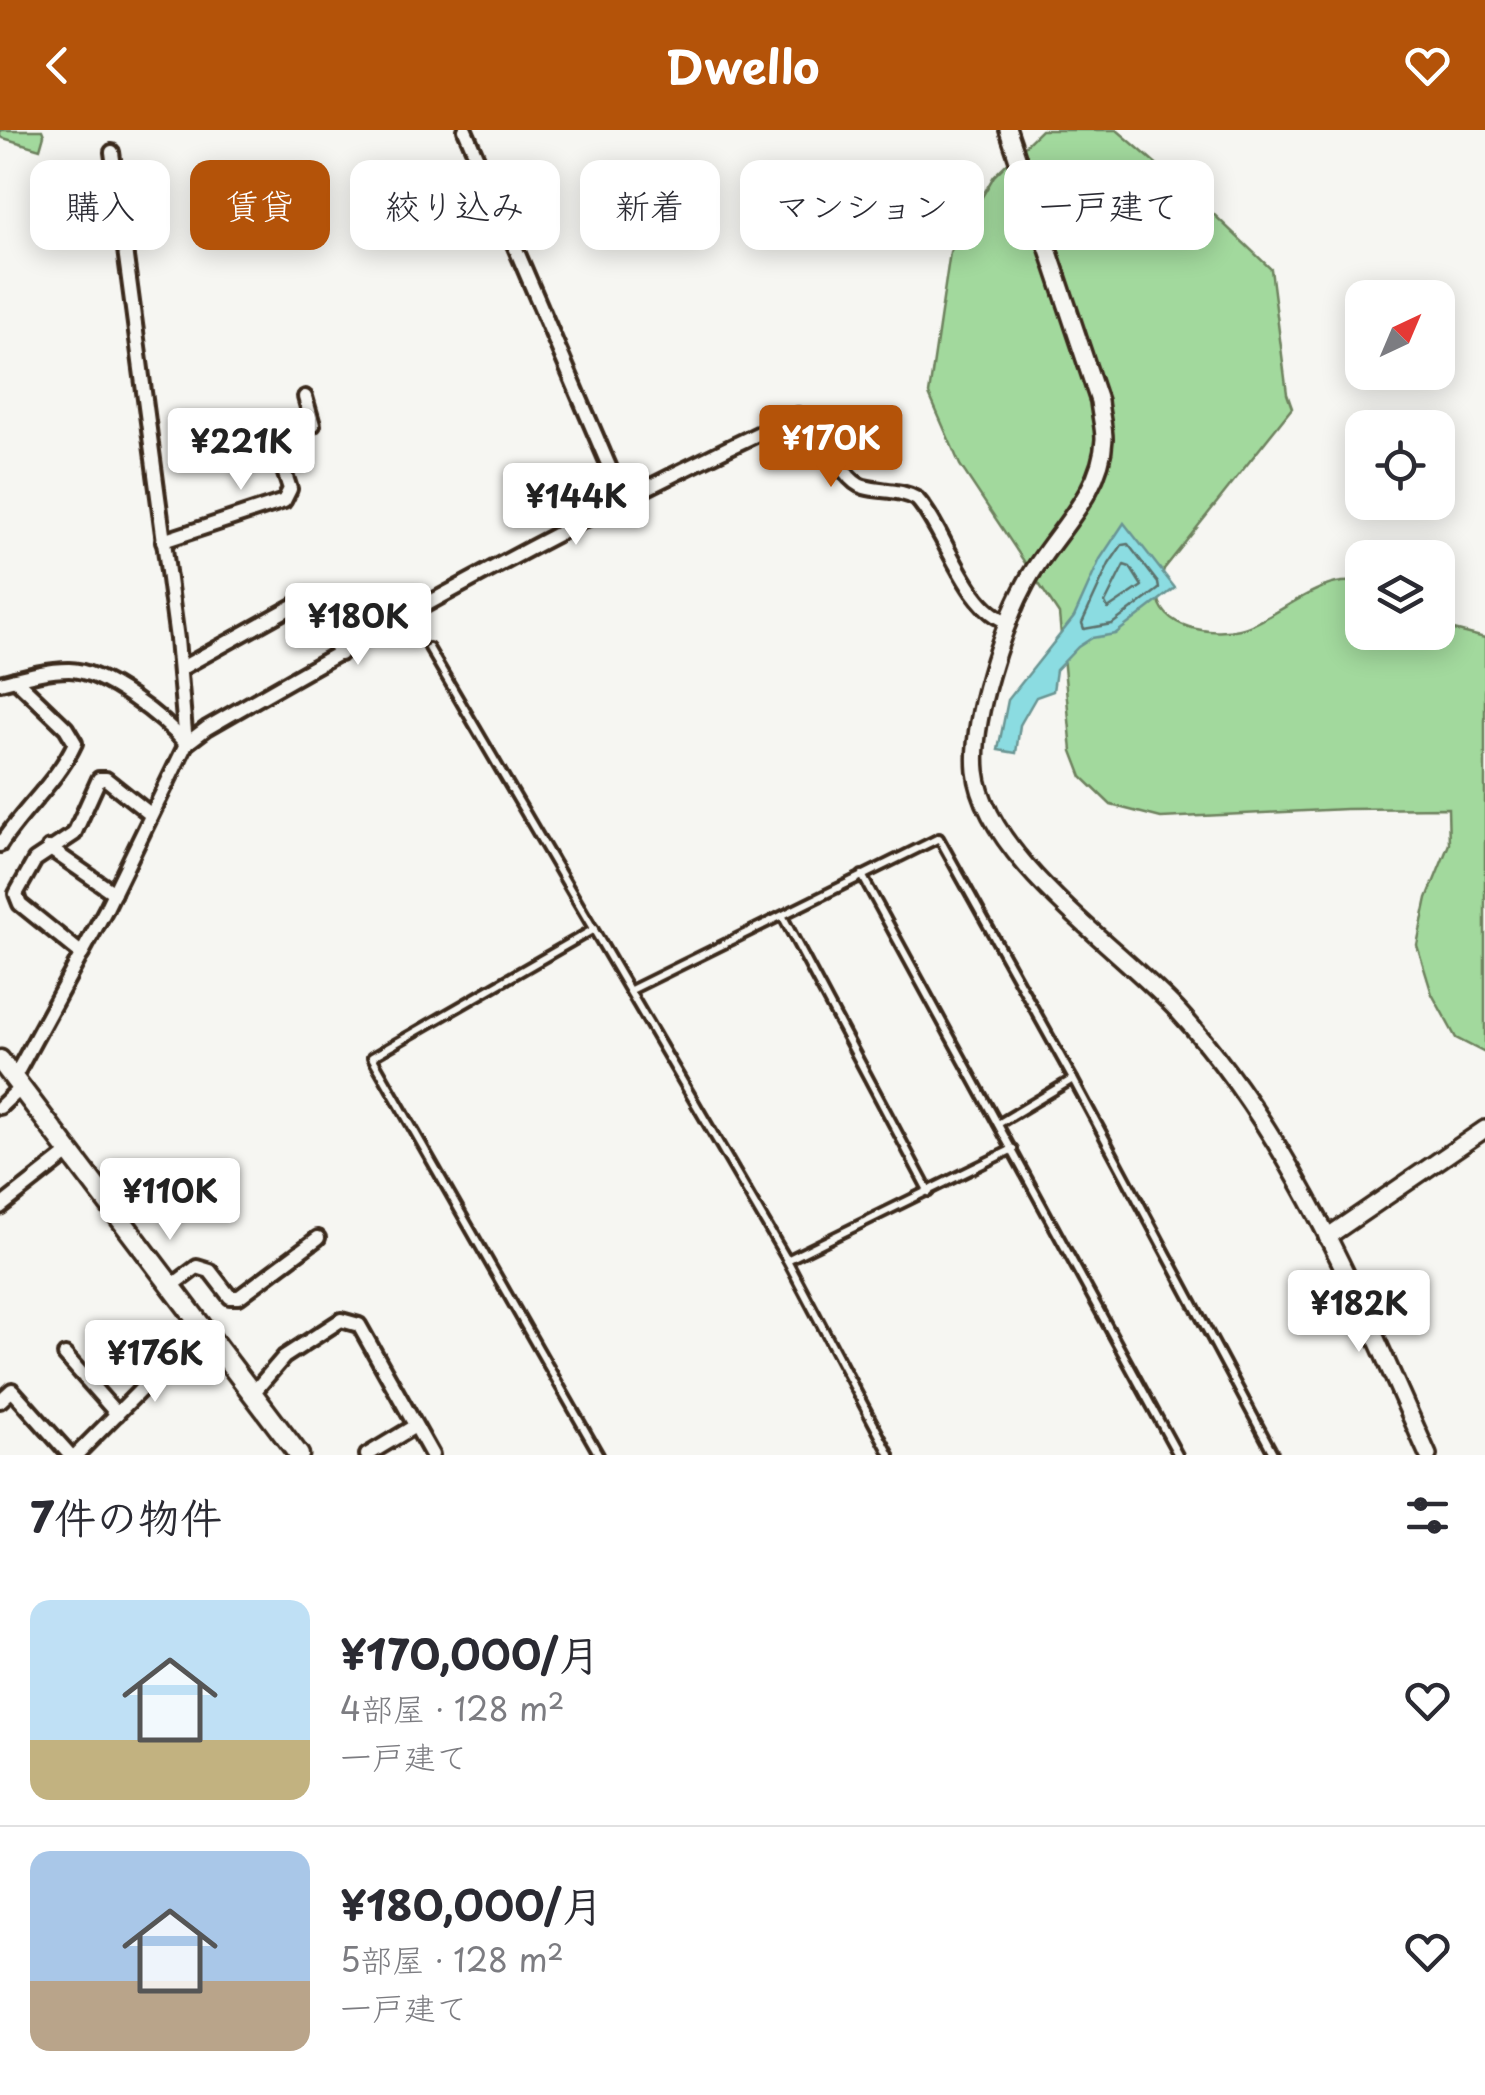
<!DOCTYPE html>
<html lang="ja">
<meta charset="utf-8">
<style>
body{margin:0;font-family:"Playpen Sans","Klee One",sans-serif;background:#f2f2f3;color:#2b2b33;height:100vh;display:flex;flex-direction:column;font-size:38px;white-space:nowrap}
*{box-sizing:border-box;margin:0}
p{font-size:32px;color:#7c7c81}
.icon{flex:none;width:55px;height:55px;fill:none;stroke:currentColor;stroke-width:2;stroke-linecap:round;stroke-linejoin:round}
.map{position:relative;height:1325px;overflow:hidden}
.drawer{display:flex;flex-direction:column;background:#fff;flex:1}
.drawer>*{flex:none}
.guide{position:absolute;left:30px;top:30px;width:1425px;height:90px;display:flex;gap:20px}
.needle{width:65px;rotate:44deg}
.fabs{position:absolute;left:1345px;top:150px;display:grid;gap:20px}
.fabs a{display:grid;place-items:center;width:110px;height:110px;border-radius:20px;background:#fff;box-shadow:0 5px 25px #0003;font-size:50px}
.price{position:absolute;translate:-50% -85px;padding:0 22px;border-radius:10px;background:#fff;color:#222;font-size:32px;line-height:65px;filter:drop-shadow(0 2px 5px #0008)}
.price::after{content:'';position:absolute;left:50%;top:60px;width:30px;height:22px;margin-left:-15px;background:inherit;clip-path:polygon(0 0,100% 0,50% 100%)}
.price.selected{background:#b45309;color:#fff}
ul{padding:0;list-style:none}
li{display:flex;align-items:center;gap:30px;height:250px;padding:0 30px}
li+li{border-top:2px solid #e1e1e2}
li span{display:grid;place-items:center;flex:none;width:280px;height:200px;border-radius:20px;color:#555}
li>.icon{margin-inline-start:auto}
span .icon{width:120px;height:120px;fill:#fffc;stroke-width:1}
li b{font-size:42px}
h2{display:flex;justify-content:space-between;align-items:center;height:120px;padding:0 30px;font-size:42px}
.pill{padding:0 35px;border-radius:20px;background:#fff;box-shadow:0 5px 25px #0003;font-size:35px;line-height:90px}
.pill.selected{background:#b45309;color:#fff}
header{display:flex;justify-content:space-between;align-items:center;height:130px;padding:0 30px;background:#b45309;color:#fff;font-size:45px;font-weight:700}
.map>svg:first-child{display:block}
.green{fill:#a2d99d;stroke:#6e825e;stroke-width:2.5}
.water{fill:#8bdce1;stroke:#6b9593;stroke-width:2.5}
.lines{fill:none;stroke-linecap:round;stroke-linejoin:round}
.shore{stroke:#5b716c;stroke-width:2.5}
.service-casing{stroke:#3b2a1e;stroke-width:14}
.minor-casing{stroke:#3b2a1e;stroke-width:20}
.tertiary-casing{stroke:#3b2a1e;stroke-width:22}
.secondary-casing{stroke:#3b2a1e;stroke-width:25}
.service{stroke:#f6f6f2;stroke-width:6}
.minor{stroke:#f6f6f2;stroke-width:12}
.tertiary{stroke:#f6f6f2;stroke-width:15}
.secondary{stroke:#f6f6f2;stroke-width:18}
</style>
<header><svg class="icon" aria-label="back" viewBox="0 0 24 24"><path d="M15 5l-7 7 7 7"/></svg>Dwello<svg class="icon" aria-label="heart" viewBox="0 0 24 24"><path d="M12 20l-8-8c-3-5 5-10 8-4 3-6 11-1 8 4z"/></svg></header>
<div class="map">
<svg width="1485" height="1325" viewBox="0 0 1485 1325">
<rect width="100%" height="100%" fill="#f6f6f2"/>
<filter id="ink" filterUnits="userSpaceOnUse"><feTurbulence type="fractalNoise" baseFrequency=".01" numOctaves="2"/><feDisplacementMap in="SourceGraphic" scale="20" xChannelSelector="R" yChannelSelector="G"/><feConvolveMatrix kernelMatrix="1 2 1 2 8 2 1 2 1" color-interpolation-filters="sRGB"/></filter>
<g filter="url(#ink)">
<g class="green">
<path d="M0 0H42L44 5 40 19 0 7Z"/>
<path d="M1041 0H1117L1204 75 1271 139 1287 264 1292 278 1164 439C1162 446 1158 455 1158 462 1158 499 1213 506 1240 499 1276 490 1323 441 1362 454V502H1438V491L1450 499 1485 508V923L1456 908 1432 864 1417 815 1427 768 1449 714 1448 678 1346 679 1161 688 1111 675 1082 647 1072 621 1059 484 960 335 929 264 950 122 994 46Z"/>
</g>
<g class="water">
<path d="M75 37 98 41 106 53 103 74 96 81 88 77 89 63 76 49 63 55 61 53 67 49Z"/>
<path d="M1124 393 1175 458 1115 504 1092 508 1078 517 1056 540 1053 561 1036 567 1020 595 1016 623 998 620 1008 570 1074 487 1100 429Z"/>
</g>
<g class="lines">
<g class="shore">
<path d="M1128 414 1158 453 1159 459 1112 494 1084 499 1082 493 1109 434 1122 415Z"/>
<path d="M1124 435 1130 437 1142 456 1108 479 1105 473Z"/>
</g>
<defs>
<g id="service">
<path d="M429 518 787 1130 890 1325"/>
<path d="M862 745 1178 1325"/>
<path d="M783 787 929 1062"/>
<path d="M594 799 372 927 599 1325"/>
<path d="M631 860 939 708 1073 949 1274 1325"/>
<path d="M998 994 1073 949"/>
<path d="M787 1130 1013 1019"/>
</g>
<g id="minor">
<path d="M465 0 623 369"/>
<path d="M112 22 177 509 186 614"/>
<path d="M274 309 313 295 305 267"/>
<path d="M163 411 284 371 290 359 267 289"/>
<path d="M180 539 297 474 310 472 340 524"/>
<path d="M0 553C23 547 46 540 69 540 104 540 165 589 186 614"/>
<path d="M0 715C23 679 57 652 75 613L66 598 15 549"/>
<path d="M49 718 114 763"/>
<path d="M82 824 20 774 16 764 35 730 74 704 99 649H106L150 684"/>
<path d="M14 948 106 779 186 614 207 598C400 487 595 379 798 285L812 289C826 306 843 352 864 357 882 362 900 359 917 369 946 401 966 480 1009 492"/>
<path d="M0 977 20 958"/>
<path d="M0 1077 70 1022"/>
<path d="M173 1155 197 1137 210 1141 230 1167H239L318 1108"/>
<path d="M65 1225 117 1284"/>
<path d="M253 1263 284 1227 341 1190 359 1195 432 1325"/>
<path d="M0 1271 12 1260 70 1325"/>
<path d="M76 1325 204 1196"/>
<path d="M367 1325 415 1296"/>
</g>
<g id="tertiary">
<path d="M1008 0 1099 271C1100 283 1104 297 1104 309 1102 365 1051 406 1026 453 1002 497 971 591 976 641 985 728 1120 818 1177 880 1293 1006 1359 1171 1428 1325"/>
<path d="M1327 1107 1485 999"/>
</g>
<path id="secondary" d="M0 930 299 1325"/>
</defs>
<use href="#service" class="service-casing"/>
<use href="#minor" class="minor-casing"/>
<use href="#tertiary" class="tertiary-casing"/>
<use href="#secondary" class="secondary-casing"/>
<use href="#service" class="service"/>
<use href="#minor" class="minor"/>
<use href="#tertiary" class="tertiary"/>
<use href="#secondary" class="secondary"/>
</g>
</g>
</svg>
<div class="fabs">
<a><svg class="needle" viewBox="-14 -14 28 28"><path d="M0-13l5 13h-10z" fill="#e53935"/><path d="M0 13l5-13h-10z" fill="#7c7c81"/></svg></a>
<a><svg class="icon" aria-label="locate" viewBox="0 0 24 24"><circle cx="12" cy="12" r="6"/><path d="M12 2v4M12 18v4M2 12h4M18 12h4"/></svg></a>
<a><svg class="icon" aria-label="layers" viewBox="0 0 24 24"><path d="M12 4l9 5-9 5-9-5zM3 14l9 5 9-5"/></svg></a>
</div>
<b class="price selected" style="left:831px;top:360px">¥170K</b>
<b class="price" style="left:241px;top:363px">¥221K</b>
<b class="price" style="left:576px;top:418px">¥144K</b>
<b class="price" style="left:358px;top:538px">¥180K</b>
<b class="price" style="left:170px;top:1113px">¥110K</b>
<b class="price" style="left:1359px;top:1225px">¥182K</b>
<b class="price" style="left:155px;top:1275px">¥176K</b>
<div class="guide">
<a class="pill">購入</a>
<a class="pill selected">賃貸</a>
<a class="pill">絞り込み</a>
<a class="pill">新着</a>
<a class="pill">マンション</a>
<a class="pill">一戸建て</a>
</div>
</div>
<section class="drawer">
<h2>7件の物件<svg class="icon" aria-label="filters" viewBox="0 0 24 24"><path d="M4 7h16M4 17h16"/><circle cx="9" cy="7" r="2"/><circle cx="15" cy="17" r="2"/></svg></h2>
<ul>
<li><span style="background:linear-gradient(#bfe0f5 70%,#c2b280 0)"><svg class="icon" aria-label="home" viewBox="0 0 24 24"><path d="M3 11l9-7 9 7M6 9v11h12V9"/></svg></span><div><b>¥170,000/月</b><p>4部屋 · 128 m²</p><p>一戸建て</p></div><svg class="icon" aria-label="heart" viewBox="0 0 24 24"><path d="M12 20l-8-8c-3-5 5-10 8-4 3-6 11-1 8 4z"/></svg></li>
<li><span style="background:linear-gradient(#a9c7e8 65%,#b9a48a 0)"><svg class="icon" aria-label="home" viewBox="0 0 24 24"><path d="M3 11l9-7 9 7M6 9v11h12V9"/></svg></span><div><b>¥180,000/月</b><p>5部屋 · 128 m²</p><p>一戸建て</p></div><svg class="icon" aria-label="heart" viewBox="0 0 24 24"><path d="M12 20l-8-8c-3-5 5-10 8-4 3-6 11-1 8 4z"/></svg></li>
</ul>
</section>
